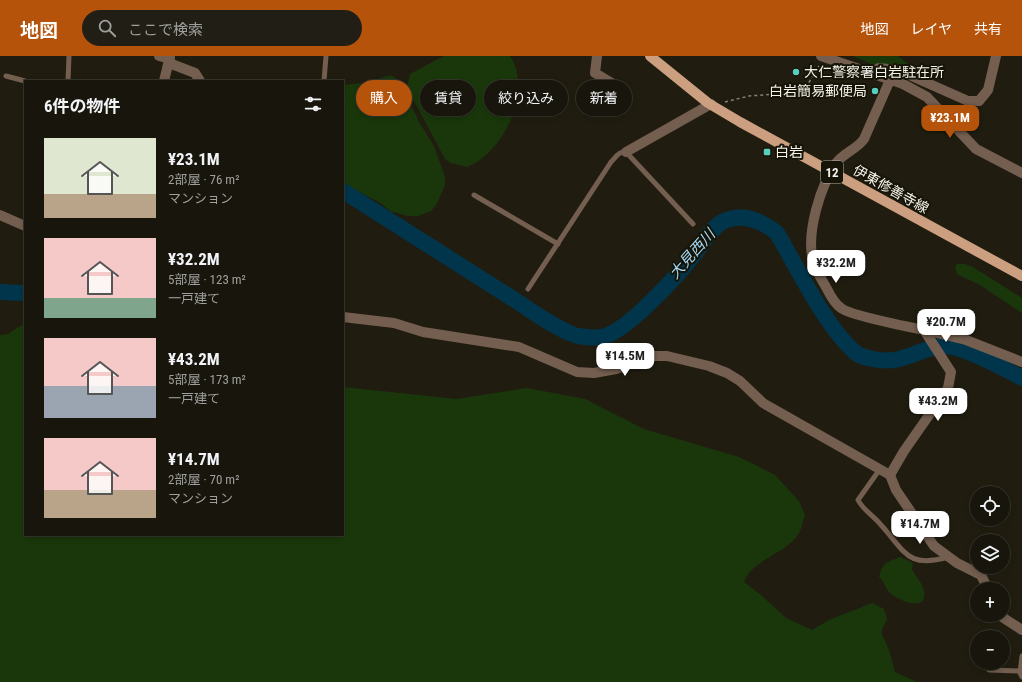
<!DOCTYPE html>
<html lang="ja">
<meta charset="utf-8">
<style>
body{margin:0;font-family:"Roboto Condensed","Noto Sans JP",sans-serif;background:#211f15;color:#f1f3f6;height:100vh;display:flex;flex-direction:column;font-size:15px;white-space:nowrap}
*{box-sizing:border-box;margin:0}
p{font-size:13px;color:#9f9f9d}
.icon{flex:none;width:22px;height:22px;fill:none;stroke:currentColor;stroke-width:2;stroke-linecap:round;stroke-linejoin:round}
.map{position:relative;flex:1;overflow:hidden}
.drawer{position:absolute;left:24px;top:24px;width:320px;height:456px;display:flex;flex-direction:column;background:#18160c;border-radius:0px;box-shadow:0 2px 6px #0003,0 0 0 1px #36352d}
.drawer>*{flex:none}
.banner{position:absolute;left:356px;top:24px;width:380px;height:36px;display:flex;gap:8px}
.buttons{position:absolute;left:970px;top:430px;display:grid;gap:8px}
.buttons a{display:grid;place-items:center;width:40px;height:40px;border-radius:50%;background:#18160c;box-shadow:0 2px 6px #0003,0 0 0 1px #36352d;font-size:20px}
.price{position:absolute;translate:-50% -34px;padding:0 9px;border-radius:8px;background:#fff;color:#222;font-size:13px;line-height:26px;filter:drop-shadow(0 1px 2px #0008)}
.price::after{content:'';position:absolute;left:50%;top:24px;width:12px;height:9px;margin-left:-6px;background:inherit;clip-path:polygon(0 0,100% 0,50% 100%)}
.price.active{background:#b45309;color:#fff}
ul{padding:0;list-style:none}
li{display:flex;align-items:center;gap:12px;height:100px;padding:0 20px}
li span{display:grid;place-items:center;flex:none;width:112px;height:80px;border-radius:0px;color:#555}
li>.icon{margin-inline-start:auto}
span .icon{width:48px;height:48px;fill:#fffc;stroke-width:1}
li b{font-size:17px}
h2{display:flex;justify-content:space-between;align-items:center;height:48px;padding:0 20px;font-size:17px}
.tag{padding:0 14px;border-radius:18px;background:#18160c;box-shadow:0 2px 6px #0003,0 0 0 1px #36352d;font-size:14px;line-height:36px}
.tag.active{background:#b45309;color:#fff}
header{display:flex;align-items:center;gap:24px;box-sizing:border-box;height:56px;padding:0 20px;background:#b45309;color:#fff}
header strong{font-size:19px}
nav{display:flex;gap:22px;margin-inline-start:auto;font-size:14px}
.search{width:280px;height:36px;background:#211f15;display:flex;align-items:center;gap:10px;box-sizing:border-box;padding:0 14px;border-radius:22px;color:#9f9f9d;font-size:15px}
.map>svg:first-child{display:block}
.green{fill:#1a370b}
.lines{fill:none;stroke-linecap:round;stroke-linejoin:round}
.river{stroke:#00354b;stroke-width:16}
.path{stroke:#848176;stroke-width:1.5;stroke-dasharray:3 3;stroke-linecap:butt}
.service{stroke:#735e4f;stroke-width:5}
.minor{stroke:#735e4f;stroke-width:10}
.primary{stroke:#cc9f80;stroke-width:10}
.poi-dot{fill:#58cec0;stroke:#161407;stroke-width:1.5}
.labels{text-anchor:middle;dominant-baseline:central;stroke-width:4;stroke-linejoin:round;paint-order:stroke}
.shield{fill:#161407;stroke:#b1afa6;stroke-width:1}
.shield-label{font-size:13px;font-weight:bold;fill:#f4f2ea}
.poi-label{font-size:14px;fill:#f4f2ea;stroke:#161407;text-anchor:start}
.street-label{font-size:14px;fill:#f4f2ea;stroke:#161407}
.water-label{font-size:15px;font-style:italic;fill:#a5d8f5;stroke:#161407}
</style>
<header>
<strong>地図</strong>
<div class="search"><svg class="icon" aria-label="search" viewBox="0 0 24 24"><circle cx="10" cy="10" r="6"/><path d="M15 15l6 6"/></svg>ここで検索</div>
<nav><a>地図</a><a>レイヤ</a><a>共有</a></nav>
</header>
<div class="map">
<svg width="1022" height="626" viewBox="0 0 1022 626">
<rect width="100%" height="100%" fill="#201d10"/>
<g class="green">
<path d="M444 0H510C533 34 504 97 467 111L451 107 445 103 407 32 410 18Z"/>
<path d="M853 0H898L908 8 921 12 932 20 931 22 909 15 871 8Z"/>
<path d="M387 20H393L399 25 401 33 406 38 419 66 434 90 445 121V129L436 149 431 155 418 160H407L390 155 381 147 355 134 343 126V29L370 26Z"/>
<path d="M957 208H965L973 211 1022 242V257L980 229 957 218 955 211Z"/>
<path d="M25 267V479H343V331L456 343 527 332 585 343 644 373 739 401 775 419 799 445 805 459C803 464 802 472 799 477 787 498 752 503 744 526L761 539 786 562 812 574 829 564 872 547 884 553 887 563 881 576 889 594 895 616 917 626H0V279L8 278Z"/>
<path d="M900 501 913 507 912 513C915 520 923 528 924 535 928 558 897 544 889 536 885 531 884 525 879 521 884 504 887 507 900 501Z"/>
</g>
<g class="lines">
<g class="river">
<path d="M343 135C398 170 452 204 507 239 525 250 558 275 578 280 584 281 596 282 602 281 627 276 679 218 696 196 703 186 712 171 724 165 743 157 762 165 777 177 797 211 826 272 856 297 860 300 867 302 873 303 902 310 918 292 943 290 962 289 1005 313 1022 322"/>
<path d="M0 236 25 237"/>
</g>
<path class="path" d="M725 46 749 40 803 36 819 10"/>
<g class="service">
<path d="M6 20 25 25"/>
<path d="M68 25 69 0"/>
<path d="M324 25 326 0"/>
<path d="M474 139 558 188"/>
<path d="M528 233 611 106C616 101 619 95 626 96L693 168"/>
<path d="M880 413 858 444C863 454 874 460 881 469 905 495 907 513 948 501"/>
<path d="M1022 600 1020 617 1022 621"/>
<path d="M989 614 1020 615"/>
</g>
<g class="minor">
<path d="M159 0 170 3"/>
<path d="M597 0 595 17 615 29 609 53"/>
<path d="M821 0 903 28 927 41 976 93 1022 117"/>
<path d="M169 7 195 17 200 25"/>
<path d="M868 17 879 12 898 14 968 45H979L988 34 996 0"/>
<path d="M890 24 864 83C857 93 844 97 837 106 820 130 806 177 813 205 816 215 822 224 827 233 830 239 835 248 841 252 849 259 909 271 924 274L951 316 948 332 904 395 890 419"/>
<path d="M164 25 170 0"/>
<path d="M626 96 711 48"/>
<path d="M0 159 25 170"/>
<path d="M343 261 394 267 423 276 519 291 577 316 594 317 616 313 650 300H667L709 310 727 317 740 325 763 347 890 419 896 434 934 490 957 507 981 519 988 533"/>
<path d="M924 274 966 284 1022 306"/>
<path d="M999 559 1022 574"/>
</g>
<path class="primary" d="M650 0 708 47 740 66 1022 220"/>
</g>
<g class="poi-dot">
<circle cx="796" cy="16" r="4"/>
<circle cx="875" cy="35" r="4"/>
<rect x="763" y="92" width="8" height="8" rx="2"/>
</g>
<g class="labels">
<rect class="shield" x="821" y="105" width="22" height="22" rx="3"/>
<g class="shield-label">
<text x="832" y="116">12</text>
</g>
<g class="poi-label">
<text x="804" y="16">大仁警察署白岩駐在所</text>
<text x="867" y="35" text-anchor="end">白岩簡易郵便局</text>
<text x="775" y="96">白岩</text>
</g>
<g class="street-label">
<text transform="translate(891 133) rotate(29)">伊東修善寺線</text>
</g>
<g class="water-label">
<text transform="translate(692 198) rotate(-48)">大見西川</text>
</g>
</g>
</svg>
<div class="buttons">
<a><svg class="icon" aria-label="locate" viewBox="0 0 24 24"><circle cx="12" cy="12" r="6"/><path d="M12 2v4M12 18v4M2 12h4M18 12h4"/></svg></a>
<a><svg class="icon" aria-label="layers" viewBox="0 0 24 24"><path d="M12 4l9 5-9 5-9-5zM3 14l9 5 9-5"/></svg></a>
<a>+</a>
<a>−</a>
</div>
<b class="price active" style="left:950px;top:83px">¥23.1M</b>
<b class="price" style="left:836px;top:228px">¥32.2M</b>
<b class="price" style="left:946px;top:287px">¥20.7M</b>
<b class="price" style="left:625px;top:321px">¥14.5M</b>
<b class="price" style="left:938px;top:366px">¥43.2M</b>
<b class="price" style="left:920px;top:489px">¥14.7M</b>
<div class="banner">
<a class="tag active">購入</a>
<a class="tag">賃貸</a>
<a class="tag">絞り込み</a>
<a class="tag">新着</a>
</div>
<section class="drawer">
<h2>6件の物件<svg class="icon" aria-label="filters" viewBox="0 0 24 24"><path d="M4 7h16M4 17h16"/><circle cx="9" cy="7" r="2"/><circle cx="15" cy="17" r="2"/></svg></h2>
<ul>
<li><span style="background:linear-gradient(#dfe7d0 70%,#b9a48a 0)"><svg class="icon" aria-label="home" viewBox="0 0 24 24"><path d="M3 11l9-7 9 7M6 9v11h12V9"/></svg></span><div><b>¥23.1M</b><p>2部屋 · 76 m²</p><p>マンション</p></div></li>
<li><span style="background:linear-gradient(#f6c9c9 75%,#7fa58c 0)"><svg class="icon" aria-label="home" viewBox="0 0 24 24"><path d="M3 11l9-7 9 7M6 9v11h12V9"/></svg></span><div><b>¥32.2M</b><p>5部屋 · 123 m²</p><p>一戸建て</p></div></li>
<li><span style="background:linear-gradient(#f6c9c9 60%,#9aa5b1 0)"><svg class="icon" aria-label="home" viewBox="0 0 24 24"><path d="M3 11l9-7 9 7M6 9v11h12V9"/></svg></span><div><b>¥43.2M</b><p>5部屋 · 173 m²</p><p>一戸建て</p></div></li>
<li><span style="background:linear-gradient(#f6c9c9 65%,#b9a48a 0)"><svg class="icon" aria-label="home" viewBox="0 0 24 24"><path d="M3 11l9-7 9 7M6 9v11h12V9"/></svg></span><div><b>¥14.7M</b><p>2部屋 · 70 m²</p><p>マンション</p></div></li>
</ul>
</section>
</div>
